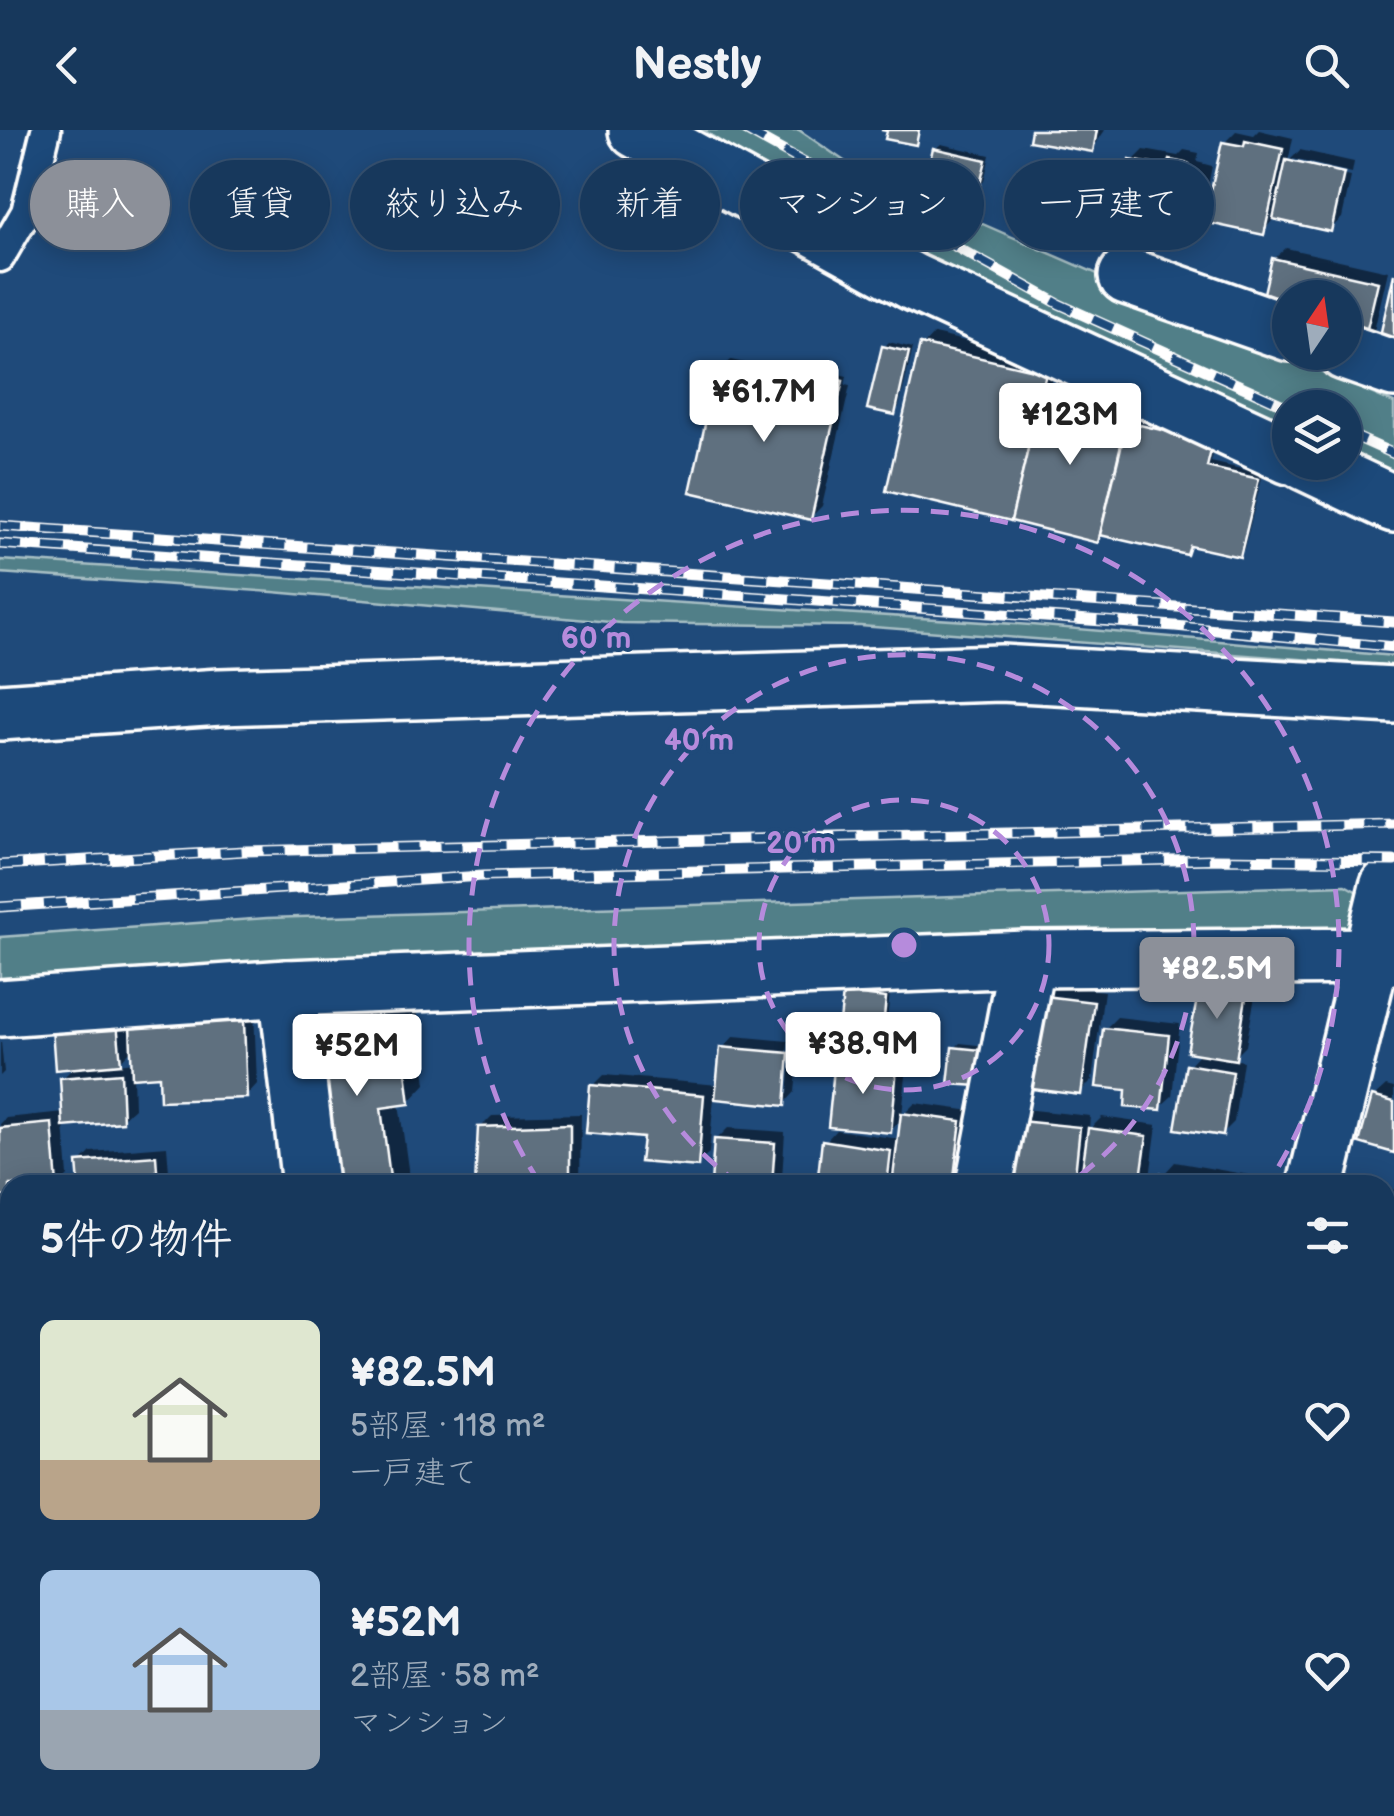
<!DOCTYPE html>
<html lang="ja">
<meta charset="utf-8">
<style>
body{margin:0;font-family:"Balsamiq Sans","Klee One",sans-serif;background:#244365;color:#f1f3f6;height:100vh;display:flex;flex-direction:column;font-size:38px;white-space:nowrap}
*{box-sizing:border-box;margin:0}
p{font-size:32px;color:#9eacbb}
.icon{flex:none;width:55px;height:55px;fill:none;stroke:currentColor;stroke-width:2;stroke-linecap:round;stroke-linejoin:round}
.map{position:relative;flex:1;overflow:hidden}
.sheet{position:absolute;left:0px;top:1045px;width:1395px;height:642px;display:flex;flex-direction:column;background:#17385c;border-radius:30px 30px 0 0;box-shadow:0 5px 25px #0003,0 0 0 2px #365272}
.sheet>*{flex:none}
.top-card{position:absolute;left:30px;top:30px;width:1335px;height:90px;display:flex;gap:20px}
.needle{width:65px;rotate:13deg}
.buttons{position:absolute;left:1272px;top:150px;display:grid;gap:20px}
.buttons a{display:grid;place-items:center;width:90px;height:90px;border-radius:50%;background:#17385c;box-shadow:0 5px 25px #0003,0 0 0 2px #365272;font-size:50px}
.price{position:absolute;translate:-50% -85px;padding:0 22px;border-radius:10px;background:#fff;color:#222;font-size:32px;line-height:65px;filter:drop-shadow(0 2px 5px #0008)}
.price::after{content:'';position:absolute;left:50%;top:60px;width:30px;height:22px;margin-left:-15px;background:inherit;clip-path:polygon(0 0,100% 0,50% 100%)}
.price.selected{background:#8c9099;color:#fff}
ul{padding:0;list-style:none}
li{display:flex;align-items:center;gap:30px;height:250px;padding:0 40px}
li span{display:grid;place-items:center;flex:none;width:280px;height:200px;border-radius:15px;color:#555}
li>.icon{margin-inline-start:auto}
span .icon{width:120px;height:120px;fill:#fffc;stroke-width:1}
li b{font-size:42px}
h2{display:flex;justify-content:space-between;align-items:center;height:120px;padding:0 40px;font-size:42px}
.pill{padding:0 35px;border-radius:45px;background:#17385c;box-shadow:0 5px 25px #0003,0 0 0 2px #365272;font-size:35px;line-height:90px}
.pill.selected{background:#8c9099;color:#fff}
header{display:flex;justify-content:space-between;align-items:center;height:130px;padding:0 40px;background:#17385c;font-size:45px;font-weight:600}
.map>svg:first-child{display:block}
.green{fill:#517f88;stroke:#a8bfc4;stroke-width:2.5}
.shadow{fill:#0007;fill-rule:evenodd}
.building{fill:#5e6f7f;stroke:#fff;stroke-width:2.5}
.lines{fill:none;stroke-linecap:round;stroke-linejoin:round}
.lane-casing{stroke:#fff;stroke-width:35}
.street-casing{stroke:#fff;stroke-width:62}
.lane{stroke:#1f4a7a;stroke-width:28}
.street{stroke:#1f4a7a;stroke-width:55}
.rail-casing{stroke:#fff;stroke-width:11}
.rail{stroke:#1f4a7a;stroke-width:8;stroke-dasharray:22;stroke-linecap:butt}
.ring{fill:none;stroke:#b68bdc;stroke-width:5;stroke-dasharray:18 12}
.centre{fill:#b68bdc;stroke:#1f4a7a;stroke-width:5}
.ring-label{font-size:30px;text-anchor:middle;font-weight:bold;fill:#b68bdc;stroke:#1f4a7a;stroke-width:8;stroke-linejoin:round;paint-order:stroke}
</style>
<header><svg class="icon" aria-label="back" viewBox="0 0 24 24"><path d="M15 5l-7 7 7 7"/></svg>Nestly<svg class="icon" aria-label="search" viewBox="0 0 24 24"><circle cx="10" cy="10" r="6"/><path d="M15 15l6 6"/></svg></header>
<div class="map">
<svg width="1394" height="1686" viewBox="0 0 1394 1686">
<rect width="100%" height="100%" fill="#1f4a7a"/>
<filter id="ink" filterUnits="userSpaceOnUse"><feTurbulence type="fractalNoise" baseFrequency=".01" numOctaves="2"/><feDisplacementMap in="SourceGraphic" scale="20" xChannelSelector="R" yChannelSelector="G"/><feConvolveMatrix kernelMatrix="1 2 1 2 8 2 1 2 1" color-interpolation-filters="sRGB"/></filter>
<g filter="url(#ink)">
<g class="green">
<path d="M703 0H799L856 39 1394 273V346L1345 324V278H1290V298L850 96Z"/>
<path d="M0 430 1031 495 1394 526V536L860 496 621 493 273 462 0 443Z"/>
<path d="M1345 755 1361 764 1344 808 0 853V807L267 788Z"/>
<path d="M706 1678 707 1686H506V1679Z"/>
</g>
<g class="shadow">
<path d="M1034 0H1105L1092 20Z"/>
<path d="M1259 0 1293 8 1288 32 1300 20 1354 32 1352 43 1293 29V34L1351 47 1342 88 1330 99 1275 87 1263 102 1224 13 1236 1 1254 5Z"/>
<path d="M941 14 990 25 984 51 979 56 935 19Z"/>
<path d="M1144 20 1178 26 1184 20 1199 23 1197 32 1212 36 1201 91 1190 102 1133 31Z"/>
<path d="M1044 37 1123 54 1112 107 1100 119 1046 90 1032 49Z"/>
<path d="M1286 118 1388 141 1373 205 1361 217 1345 168H1290L1274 129Z"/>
<path d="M934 204 1056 232 1050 258 1061 248 1144 267 1139 289 1217 307 1211 332 1263 344 1244 419 1239 425 1192 414 1186 422 1104 403 1097 410 923 216Z"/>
<path d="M889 212 913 218 899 277 894 282 884 217Z"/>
<path d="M731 230 812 248 818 239 847 246 845 255 850 256 822 376 810 388 719 241Z"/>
<path d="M1258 850 1246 916 1233 929 1243 931 1234 992 1222 1004 1188 936 1201 922 1202 855Z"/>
<path d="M1050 855 1104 861 1092 950 1080 962 1026 956Z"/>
<path d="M851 859 890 863 885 909 880 914 845 864Z"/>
<path d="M416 876 426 954 409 972 399 973 410 1053 328 1055 309 905 326 887Z"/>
<path d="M254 880 257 954 246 966 162 944 133 945 134 978 122 989 64 994 68 1046 59 1055H10V1063L0 1064V994L6 988 64 982 62 949 128 882 130 899 144 884ZM133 918 134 932 118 934Z"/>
<path d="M1117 887 1180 894 1172 966 1160 977 1129 958 1105 899Z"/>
<path d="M0 902 4 942 0 946Z"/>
<path d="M734 906 788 911 783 964H788L793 912H800L795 962 784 974 714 967 709 1023 697 1034 645 1006 593 956 604 945 719 955 723 918Z"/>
<path d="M960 913 986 916 982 949 955 918Z"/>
<path d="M849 918 908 926 902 986 915 973 972 981 962 1055H820L825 1012 836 1000 900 1009 903 988 890 1001 838 930Z"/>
<path d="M1386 956 1394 958V1021L1374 967Z"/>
<path d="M1024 979 1090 986 1089 1000 1102 987 1157 995 1149 1055H1006Z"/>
<path d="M581 984 580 1055H477L480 998 492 986Z"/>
<path d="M728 998 785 1002 782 1049 776 1055H714L716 1010Z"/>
<path d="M167 1016 170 1055H81L80 1033 91 1022Z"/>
<path d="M1175 1032 1249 1045 1247 1055H1162L1164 1044Z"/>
<path d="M1360 1050 1377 1055H1355Z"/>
<path d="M1385 1057 1394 1060V1128L1385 1126Z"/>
<path d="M1385 1340 1394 1341V1428L1385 1427Z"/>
<path d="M3 1415 7 1474 0 1481V1416Z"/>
<path d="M10 1521V1595L0 1596V1522Z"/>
<path d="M1182 1678H1229L1230 1686H1174Z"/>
<path d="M872 1681 943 1683V1686H868Z"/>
</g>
<g class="building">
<path d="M881 0H919L916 15 885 9 887 1Z"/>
<path d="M1031 0H1097L1093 22 1029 11Z"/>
<path d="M1245 11 1283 19 1264 105 1204 92 1222 12 1244 16Z"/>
<path d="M933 18 986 30 979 59 926 47Z"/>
<path d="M1130 30 1168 37 1170 30 1189 34 1187 43 1202 47 1191 105 1148 91V85L1120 80Z"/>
<path d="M1286 30 1344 43 1331 102 1273 89Z"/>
<path d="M1030 47 1113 65 1101 122 1067 114 1068 107 1041 102 1043 92 1021 87Z"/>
<path d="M1272 128 1378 152 1362 220 1345 216V168H1290V192L1259 185Z"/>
<path d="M1394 144V209L1380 206Z"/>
<path d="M920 214 1046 243 1011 391 886 361Z"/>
<path d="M882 216 909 222 895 285 867 279Z"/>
<path d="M717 240 839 267 811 390 690 362Z"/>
<path d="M811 243 843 251 839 267 807 260Z"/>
<path d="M1041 264 1128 284 1098 413 1011 391Z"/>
<path d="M1127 292 1213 312 1207 337 1259 349 1240 427 1190 416 1187 425 1100 405Z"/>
<path d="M1200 853 1247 861 1236 930 1187 922Z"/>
<path d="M843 863 886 868 881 917 838 912Z"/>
<path d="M1036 865 1094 872 1081 965 1024 958Z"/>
<path d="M244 891 247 968 160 971 159 946 132 948 130 895Z"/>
<path d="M117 892 121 934 55 940 52 898Z"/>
<path d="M400 892 410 974 381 978 391 1055H326L306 904Z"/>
<path d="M1103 898 1169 905 1161 980 1125 977 1126 960 1096 957Z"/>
<path d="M720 917 789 923 785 976 715 969Z"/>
<path d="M952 917 982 920 978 956 948 954Z"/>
<path d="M835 929 897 937 891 1003 828 997Z"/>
<path d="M1186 934 1233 942 1223 1006 1175 999Z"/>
<path d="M121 943 123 992 63 997 60 948Z"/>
<path d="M590 955 704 965 698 1037 640 1032 643 1008 586 1003Z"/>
<path d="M1372 966 1394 972V1023L1359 1013Z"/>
<path d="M901 983 961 991 953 1055H892Z"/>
<path d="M1010 990 1080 997 1074 1055H1004Z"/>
<path d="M52 993 57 1055H10V1066L0 1067V998Z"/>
<path d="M570 994V1055H475L478 997Z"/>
<path d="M1088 998 1147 1006 1140 1055H1080Z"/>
<path d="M714 1009 775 1013 772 1055H711Z"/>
<path d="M822 1010 891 1021 887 1055H817Z"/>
<path d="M156 1026 158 1055H79L77 1032Z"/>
<path d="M1161 1043 1231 1055H1159Z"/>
<path d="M1385 1071 1394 1074V1131L1385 1128Z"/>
<path d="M1385 1352 1394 1353V1430L1385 1429Z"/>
<path d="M10 1531V1597L0 1598V1532Z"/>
<path d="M1394 1559V1608L1387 1607Z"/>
</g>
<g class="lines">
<defs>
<path id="lane" d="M0 127 26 82 46 0"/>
<g id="street">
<path d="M637 0 913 152 1290 326"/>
<path d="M1127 146 1290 203"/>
<path d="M1345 222 1394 239"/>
<path d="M1305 332 1394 374"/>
<path d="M0 582 220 567 1001 543 1394 565"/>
<path d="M287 858 310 1055"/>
<path d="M0 878 287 858 1027 829 1394 826"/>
<path d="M984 1055 1027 829"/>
<path d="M1316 1055 1388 757"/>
<path d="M0 1153 10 1152"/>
<path d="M1385 1169 1394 1170"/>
<path d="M0 1400 10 1399"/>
<path d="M0 1656H10"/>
<path d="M722 1678 723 1686"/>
<path d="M1322 1678 1394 1681"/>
</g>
</defs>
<use href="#lane" class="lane-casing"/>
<use href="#street" class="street-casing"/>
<use href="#lane" class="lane"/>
<use href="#street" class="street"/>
<defs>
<g id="rail">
<path d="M745 0 1059 174 1290 278"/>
<path d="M1345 302 1394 324"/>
<path d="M0 396 1394 492"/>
<path d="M0 414 1175 496 1394 517"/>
<path d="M0 735 245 721 1394 694"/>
<path d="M0 777 483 746 1213 729 1394 731"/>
</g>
</defs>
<use href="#rail" class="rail-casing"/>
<use href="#rail" class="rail"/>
</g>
</g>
<g class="ring">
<circle cx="904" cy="815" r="145"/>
<path d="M740 1054A290 290 0 1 1 1068 1054"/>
<path d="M539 1052A435 435 0 1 1 1269 1052"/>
</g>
<circle cx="904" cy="815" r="15" class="centre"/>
<g class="ring-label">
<text x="596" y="518">60 m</text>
<text x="699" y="620">40 m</text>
<text x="801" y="723">20 m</text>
</g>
</svg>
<div class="buttons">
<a><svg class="needle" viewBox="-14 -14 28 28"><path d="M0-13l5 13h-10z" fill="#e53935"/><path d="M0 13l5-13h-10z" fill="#9eacbb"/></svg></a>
<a><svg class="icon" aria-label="layers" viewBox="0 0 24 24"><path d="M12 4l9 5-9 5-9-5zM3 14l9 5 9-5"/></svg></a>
</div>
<b class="price" style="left:764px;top:315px">¥61.7M</b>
<b class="price" style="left:1070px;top:338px">¥123M</b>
<b class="price selected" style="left:1217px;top:892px">¥82.5M</b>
<b class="price" style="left:863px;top:967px">¥38.9M</b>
<b class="price" style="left:357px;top:969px">¥52M</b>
<div class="top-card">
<a class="pill selected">購入</a>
<a class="pill">賃貸</a>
<a class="pill">絞り込み</a>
<a class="pill">新着</a>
<a class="pill">マンション</a>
<a class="pill">一戸建て</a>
</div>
<section class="sheet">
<h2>5件の物件<svg class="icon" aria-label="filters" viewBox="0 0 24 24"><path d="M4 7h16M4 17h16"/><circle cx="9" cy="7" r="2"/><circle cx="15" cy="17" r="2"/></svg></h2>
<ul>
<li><span style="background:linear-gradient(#dfe7d0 70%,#b9a48a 0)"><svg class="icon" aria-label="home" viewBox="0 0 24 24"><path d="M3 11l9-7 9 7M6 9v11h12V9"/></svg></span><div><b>¥82.5M</b><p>5部屋 · 118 m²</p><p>一戸建て</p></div><svg class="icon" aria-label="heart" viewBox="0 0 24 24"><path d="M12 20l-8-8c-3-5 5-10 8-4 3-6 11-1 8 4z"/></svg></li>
<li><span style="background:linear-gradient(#a9c7e8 70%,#9aa5b1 0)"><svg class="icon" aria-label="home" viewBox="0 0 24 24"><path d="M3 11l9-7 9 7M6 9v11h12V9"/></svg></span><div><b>¥52M</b><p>2部屋 · 58 m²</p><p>マンション</p></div><svg class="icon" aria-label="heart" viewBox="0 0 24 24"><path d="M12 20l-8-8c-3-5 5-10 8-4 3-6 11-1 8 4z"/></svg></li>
</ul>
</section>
</div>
